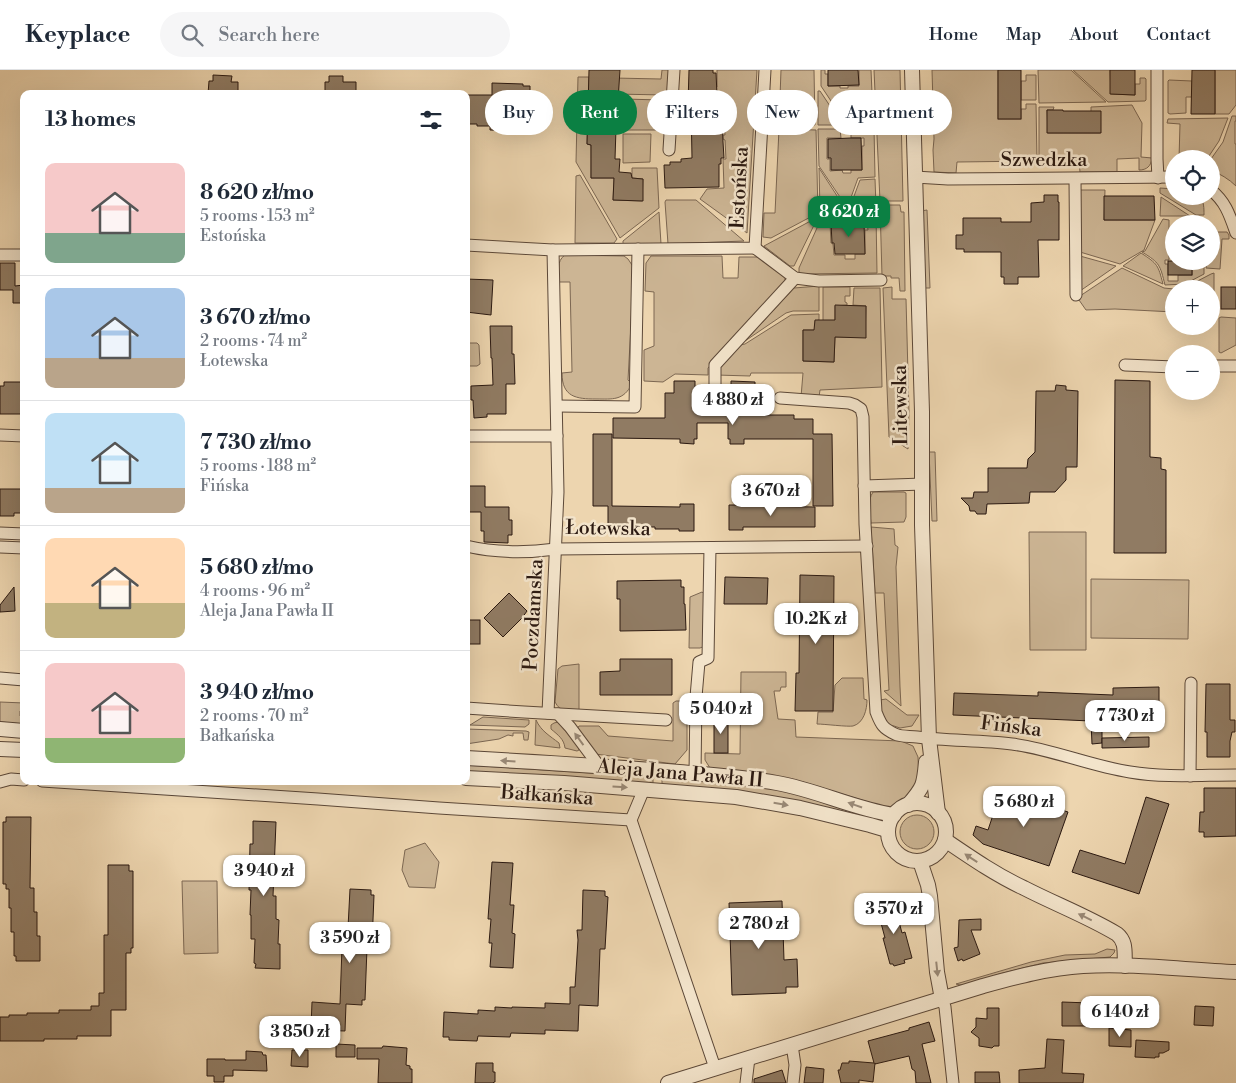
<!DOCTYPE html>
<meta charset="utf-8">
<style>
body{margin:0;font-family:"Libre Bodoni",serif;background:#f6f6f7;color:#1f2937;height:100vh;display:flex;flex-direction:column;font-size:19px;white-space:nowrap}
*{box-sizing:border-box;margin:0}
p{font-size:16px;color:#747a83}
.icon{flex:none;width:28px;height:28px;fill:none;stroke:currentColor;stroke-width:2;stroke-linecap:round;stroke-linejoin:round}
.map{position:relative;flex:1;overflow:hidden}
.details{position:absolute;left:20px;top:20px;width:450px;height:695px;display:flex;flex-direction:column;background:#fff;border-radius:10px;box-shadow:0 5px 20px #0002}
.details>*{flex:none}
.banner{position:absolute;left:485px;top:20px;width:475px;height:45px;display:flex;gap:10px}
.tools{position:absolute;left:1165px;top:80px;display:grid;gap:10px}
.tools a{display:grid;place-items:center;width:55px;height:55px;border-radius:50%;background:#fff;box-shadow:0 5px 20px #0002;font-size:25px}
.price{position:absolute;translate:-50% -42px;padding:0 11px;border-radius:10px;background:#fff;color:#222;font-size:16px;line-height:32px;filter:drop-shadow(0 1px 2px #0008)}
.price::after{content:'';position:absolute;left:50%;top:30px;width:15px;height:11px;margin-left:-8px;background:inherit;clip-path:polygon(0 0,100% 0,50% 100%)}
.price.active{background:#0b8043;color:#fff}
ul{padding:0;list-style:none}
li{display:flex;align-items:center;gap:15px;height:125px;padding:0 25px}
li+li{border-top:1px solid #e0e1e3}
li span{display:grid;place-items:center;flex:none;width:140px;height:100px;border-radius:10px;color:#555}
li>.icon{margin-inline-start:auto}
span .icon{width:60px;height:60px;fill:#fffc;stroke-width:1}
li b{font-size:21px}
h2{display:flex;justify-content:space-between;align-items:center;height:60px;padding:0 25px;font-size:21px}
.pill{padding:0 18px;border-radius:22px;background:#fff;box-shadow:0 5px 20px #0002;font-size:18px;line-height:45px}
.pill.active{background:#0b8043;color:#fff}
header{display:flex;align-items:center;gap:30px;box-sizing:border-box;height:70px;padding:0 25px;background:#fff;border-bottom:1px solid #e0e1e3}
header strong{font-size:24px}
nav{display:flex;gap:28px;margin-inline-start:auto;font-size:18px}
.search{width:350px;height:45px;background:#f6f6f7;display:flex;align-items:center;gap:12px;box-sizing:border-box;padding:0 18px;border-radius:28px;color:#747a83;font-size:19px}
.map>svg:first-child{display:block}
.green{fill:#ccb594;stroke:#7c6752}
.building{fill:#907b63;stroke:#2b1911}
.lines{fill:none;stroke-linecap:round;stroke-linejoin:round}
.minor-casing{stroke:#5c4838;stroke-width:13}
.tertiary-casing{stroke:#5c4838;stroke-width:16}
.minor{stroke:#f3e4cb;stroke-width:11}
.tertiary{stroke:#f3e4cb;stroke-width:14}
.oneway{fill:#998977}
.labels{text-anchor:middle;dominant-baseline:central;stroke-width:5;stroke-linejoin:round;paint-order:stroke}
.street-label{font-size:20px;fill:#2b1911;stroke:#f3e4cb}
</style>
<header>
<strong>Keyplace</strong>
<div class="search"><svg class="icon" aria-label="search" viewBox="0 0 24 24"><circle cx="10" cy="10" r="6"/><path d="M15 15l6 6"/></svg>Search here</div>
<nav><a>Home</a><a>Map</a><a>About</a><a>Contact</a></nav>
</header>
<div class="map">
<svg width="1236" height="1013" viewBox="0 0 1236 1013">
<rect width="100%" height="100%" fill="#edd5af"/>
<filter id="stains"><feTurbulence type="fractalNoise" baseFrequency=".004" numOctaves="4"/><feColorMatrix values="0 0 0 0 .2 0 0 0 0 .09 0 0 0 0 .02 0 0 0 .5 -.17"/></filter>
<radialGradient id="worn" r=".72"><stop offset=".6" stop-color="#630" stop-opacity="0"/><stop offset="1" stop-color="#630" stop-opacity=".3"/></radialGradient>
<g class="green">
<path d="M662 0H669L668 23 665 25 614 24V8L661 9Z"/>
<path d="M717 0H757L747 163 700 129 707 119 724 118 723 89H726L725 70 723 69V65H725L724 48 721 47V43H718V41H721V25H717V20H714V18L717 17Z"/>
<path d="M781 0H814L815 55 779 54Z"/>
<path d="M821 0H825V4H828V16H840V18H848V16H859V0H871L872 23 856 24 846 49H843L821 16Z"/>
<path d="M874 0H900L903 131H880Z"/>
<path d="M932 0H998V49H1021V39H1026V34H1036L1037 91 957 92 956 103 934 102 933 80 934 69Z"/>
<path d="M1038 0H1071L1106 32 1039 33Z"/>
<path d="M1073 0H1110L1111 24 1135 25V14H1140V8H1145L1146 9V30L1145 31 1108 32Z"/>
<path d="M1215 0H1236V35L1229 44H1215Z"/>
<path d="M1026 5H1036V30H1021V11H1026Z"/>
<path d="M578 7H589L587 74 591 75V108H614L613 130 642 131 643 109 632 108V98H657L659 138 620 168 576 92Z"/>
<path d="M1169 10 1192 11V27H1186V43L1170 44 1168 43V11Z"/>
<path d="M818 21H820L840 51 841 55H818Z"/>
<path d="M858 26H872L873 56 848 55Z"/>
<path d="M624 29 661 30 660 60H624Z"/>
<path d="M1132 35 1142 53 1141 87 1152 88C1151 96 1147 100 1139 100V88L1117 89V102H1080L1079 91H1039V37H1054L1053 40H1047L1048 63H1100L1091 41V37Z"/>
<path d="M1232 46H1236V51H1235V74H1236V116C1229 109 1220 104 1211 100V89L1223 72Z"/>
<path d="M1228 48 1219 71 1207 89H1179L1180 54 1167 53 1168 49Z"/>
<path d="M874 58 875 107 858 108 849 133H844L819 96 818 59H840L841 68H827V89H830V101L842 100 843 103H851V100H862V76H864V68H851V59Z"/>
<path d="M779 59 816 60 818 143 771 168 763 167 764 143H775Z"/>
<path d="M623 64H651L650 92 623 93Z"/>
<path d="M819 98 843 135 842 140 820 141Z"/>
<path d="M580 105 617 169 614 173H575L576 106Z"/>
<path d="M875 109 876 136 874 138 851 139 850 137 860 110Z"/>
<path d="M1160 118 1174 119V126H1200C1204 132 1204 138 1204 145H1196L1160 123Z"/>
<path d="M1080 120H1105L1104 150H1155L1144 180 1120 194 1080 182Z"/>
<path d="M1161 127 1190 146H1160Z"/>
<path d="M666 130H696L744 171 668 174 665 132Z"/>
<path d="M880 135H900L901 142H904L905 221H900L899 208H891V206H882Z"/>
<path d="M927 140 930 218H924L921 141Z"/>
<path d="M659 142 661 174 623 175V171Z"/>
<path d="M844 143V152L830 153 831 173 833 174 834 185H845V189H855V184H865V160H868L867 152H854V143H876L877 203 799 204V198L821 149V144Z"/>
<path d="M818 147 794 196H790L764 176Z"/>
<path d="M1163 149 1169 150V190H1165V194H1168V211H1178V205H1192V191H1204V204L1185 214 1165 215C1160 195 1160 193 1142 182L1145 181Z"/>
<path d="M1211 162H1227L1229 165V169H1222L1220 199 1206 198 1207 191H1211Z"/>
<path d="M1141 183C1158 194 1158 195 1163 214L1123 196Z"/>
<path d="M565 185 624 186 628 189 634 198 628 310 632 314C623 331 613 329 596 329 576 329 562 327 562 303L572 302 570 212H559C559 202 556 191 565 185Z"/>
<path d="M651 186H722L723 208H738L739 187H760L785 208V213L708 298V305L675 304 663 312 644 311V280L654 276V222L645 221 646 193Z"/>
<path d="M1080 186 1116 196 1080 221Z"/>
<path d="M1122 198 1164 218 1174 219V242L1115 239 1086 240 1079 230 1080 226Z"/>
<path d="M1214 203V238L1211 236V219H1188L1186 217 1211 204Z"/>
<path d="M819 216V241H793L786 243 745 271 794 218Z"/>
<path d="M823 217H850V226H845V232L847 233V235L835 236V260L823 250Z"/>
<path d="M892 217V229H906L909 342 908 379 889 367 883 218Z"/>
<path d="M854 218H880L882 317 820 320 819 327H801L803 303H751L750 306 716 305 717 301 740 275 745 274 791 245 819 244V250L815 251V256L816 260H803V291L834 292 835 267H865L866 236 853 235Z"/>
<path d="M1221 247 1236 248V275L1221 283 1219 282V248Z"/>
<path d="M466 273H477L479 275 480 294 477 296H466Z"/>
<path d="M929 382H935L937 451H932Z"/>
<path d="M873 422H904L906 423V447L904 452 871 453C870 443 867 431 873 422Z"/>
<path d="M871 457 894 459 895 475 898 477 896 497 900 617 901 636 884 621 889 620 884 523H875Z"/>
<path d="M1029 462H1086V580H1030Z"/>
<path d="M1091 509 1189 510 1188 569 1091 568Z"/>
<path d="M702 522 706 525 705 576 700 578H689L690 527Z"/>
<path d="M579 594V642C569 642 560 642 555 632L558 599 562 596Z"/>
<path d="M741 602H786V617H781L780 621H774L778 649 795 650 796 667 901 671 913 676 918 687 919 710 906 731 888 738 803 712 710 698 705 690V683L740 684Z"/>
<path d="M842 608H863L864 629 867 630C867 639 864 653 853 656 848 657 824 654 817 654L818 642H833L835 615Z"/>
<path d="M886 629 907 645H919L912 656 900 658 888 654 882 644 880 630Z"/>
<path d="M676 631H685L687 635V680L675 694 595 684 577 659 579 656H599L608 666 673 671V633Z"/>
<path d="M0 632 24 633V640L20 641V646L24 648V654L0 652Z"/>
<path d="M483 647 529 650V654L525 657 470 655Z"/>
<path d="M536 650C541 661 550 666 559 673L560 678 535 675Z"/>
<path d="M558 652 579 677V680L577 681 565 678C564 669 558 665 551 659V655L554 653Z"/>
<path d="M466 659 526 661 529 662 528 670H524L523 663H513V666L508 665 499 669 466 674Z"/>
<path d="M466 695 653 707V715L466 703Z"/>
<path d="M662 708 727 711 778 719 886 748 884 753 662 717Z"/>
<circle cx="917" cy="762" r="17"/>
<path d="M425 773 439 792 435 818 409 817 402 800 405 780Z"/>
<path d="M182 811H217L218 883 184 884Z"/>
<path d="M1107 879 1115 880 1114 883 1110 887 1043 893 999 904 967 914 960 915 956 914 1031 892 1065 885 1095 884Z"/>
</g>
<g class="building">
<path d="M589 0H620L618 30 613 31 612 57 616 58 615 89H620L619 102 631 103 632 108 643 109V131L613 130 614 108H591V75L587 74Z"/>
<path d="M689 0H713V3H716L717 25H720V48H722L723 72 724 88H721V94H719V117L665 118 664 95H670V92H681V89L692 88 691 34H688Z"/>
<path d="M828 0H858L859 15 828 16Z"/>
<rect x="998" y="0" width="23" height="49"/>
<path d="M1110 0H1135V25L1110 24Z"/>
<path d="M1192 0H1215V44H1191Z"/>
<path d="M213 5 232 6 231 12H238V24H208L209 11H213Z"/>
<path d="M329 6H343V12H356V24H325V12H329Z"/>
<path d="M492 13 523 14V16H530V28H537L536 51H530V54H513V61L490 60V56H477V54H466V25H492Z"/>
<path d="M1047 40H1063V41H1101V63H1047Z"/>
<path d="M851 68H861L862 100H831V88H828V69Z"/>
<path d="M1044 125H1058V132H1059V170H1038L1039 207H1018V214H1004V207H1001V182H964V179H956V165H963V148H1001V152H1031V133L1044 132Z"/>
<path d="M1104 126H1154L1155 150H1104Z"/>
<path d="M831 153H864L865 184H835L834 173H832Z"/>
<rect x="1168" y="191" width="24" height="14"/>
<path d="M0 193H15V216L24 215V233H13V220H0Z"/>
<path d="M466 209 493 210 491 245 466 242Z"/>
<rect x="1221" y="217" width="15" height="22"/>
<path d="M835 235 866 236V268L835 267 834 292 803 291V260H814L815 250H835Z"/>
<path d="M490 256H512V284H514L515 314H506V344H487V347L474 348 473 330H471V316L493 315 492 288H491Z"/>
<path d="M1115 310 1150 311V387L1161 388V399L1166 400V483H1114Z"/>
<path d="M674 311H695V322H710L715 324 720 322H731V311L755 312V321H760L759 340H765V345H794V349H813V364H832L833 436H813V369H744V374H730V369H728V353H697V369H694V374L680 373V369L613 368V348H665V323H674Z"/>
<path d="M4 312H24V344H0V316H4Z"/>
<path d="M1056 315 1066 316V320L1078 321 1077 397H1066V410L1055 422H1030L1029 433 987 434 986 444H977L975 441H970L969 436 961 428H973L974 422H988V398H1027L1028 389 1035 382 1036 321H1055Z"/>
<path d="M593 364H612V436L680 437V434H694V461H679V459H655V457H608V436H593Z"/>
<path d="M466 416H485V437H509V450H512V465H508V473L484 472V461H481V442H466Z"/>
<path d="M0 419H24V443H14V446H0Z"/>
<path d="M729 435H744V436L815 437V457H743V460H729Z"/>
<path d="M800 505 834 506 833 641H795L796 603H799Z"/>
<path d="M725 507 768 508 767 534H724Z"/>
<path d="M681 510V517H684V534H685L686 560 620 561V529H617V511Z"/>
<path d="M14 517 15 541 0 542V535Z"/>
<path d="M509 523 527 541 522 548 503 567 484 548Z"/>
<rect x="466" y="550" width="14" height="24"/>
<path d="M620 589H672V625H600V602L620 601Z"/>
<path d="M1206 614H1230V650H1235V662H1232L1230 671V687H1207V662H1205Z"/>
<path d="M1159 617V647H1102V673L1092 674 1091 651 953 645 954 623 1038 626V622L1113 625V618Z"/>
<rect x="714" y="647" width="14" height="36"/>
<path d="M1149 667V677L1102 678V668Z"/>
<path d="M1204 718H1236V766L1204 767V762H1199L1200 742H1204Z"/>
<path d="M1001 721 1068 742 1049 796 983 774 973 765 976 756 988 760Z"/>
<path d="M1146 727 1169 734 1139 824 1072 802 1080 780 1125 794Z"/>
<path d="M6 747H31L30 818H34V842H37V866H40V891H16V886H14V862H11V838H9V819H6V814H3V752H6Z"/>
<path d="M253 751 276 752 273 826H276V849L279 850 278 874H280V899L255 898 256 894 254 893 255 869H251V845H250L251 820H249L250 774H253Z"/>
<path d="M492 792 513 793 510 835H514L512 863 515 864 513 898 490 897 492 873H489L491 849H488Z"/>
<path d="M108 795H129V801H133V878H131V883H126V940H111V966H77V969H44V971H0V947H9V945H27V943H59V940H91V936H99V923H104V865H108Z"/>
<path d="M350 819 371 820V825H374L372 874H369V878H367L365 930H362V935L346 934 345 961 316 960 317 957H311L312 932 340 934 342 877H347Z"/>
<path d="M583 820 605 821V826L608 827 605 879H600L598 936 579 935 578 961 545 960V964L511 963 510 967 478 966 477 971 449 970V967H443L444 942 478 944V940L495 941V937L512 938V937L545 938V933L570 934V917H575L578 870 577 860H582Z"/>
<path d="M782 831 784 890 797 889 798 917H786V923L732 925 729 833Z"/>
<path d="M891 831V833H894L902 863 905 862 912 888 904 890 905 893 894 896 893 894H890L883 868H885L877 838 879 837 878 835Z"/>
<path d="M981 849V860H971L980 884 963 891 962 889 958 891 954 878 958 877 959 850Z"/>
<path d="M1062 932 1090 933V956H1062Z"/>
<path d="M1195 936 1214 937 1213 956 1194 955Z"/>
<path d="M987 938H999V976H994L992 978 979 976V968L971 962 976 957V948L987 949Z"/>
<path d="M929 952 935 971 922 974 931 1013H916L915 1001 912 999 909 986 875 994V993L873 1012 859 1010V1013H841L838 1000H840L842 993H849V991L874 993 868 971 909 960V958Z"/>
<path d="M1109 958 1131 960V977L1109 976Z"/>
<path d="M1047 969 1064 970 1062 1003 1084 1004 1083 1013H1019V1000L1045 998Z"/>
<path d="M1136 970 1169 972V980L1163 983H1159V987H1155V988L1135 987Z"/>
<path d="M336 974 355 975V987H336Z"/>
<path d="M383 976 407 978 406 995 410 996V999H412V1013H378L379 989H357V978H382Z"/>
<path d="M292 980H308V997L291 996Z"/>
<path d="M246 981 262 982 263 985H266L267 1001 233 1000V1006H224V1012H214V1006H207V989H225V990H246Z"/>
<path d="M476 993H493V1002H495V1012H494L493 1013H475Z"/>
<path d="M806 997 824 999 823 1013H804Z"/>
<path d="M782 1000 786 1013H754V1009Z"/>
<path d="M975 1002H999L1000 1013H975Z"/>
</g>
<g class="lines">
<defs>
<g id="minor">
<path d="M1157 0V89L1158 108"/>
<path d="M669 80 674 0"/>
<path d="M915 107 948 109 1174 107"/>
<path d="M1075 109 1076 225"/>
<path d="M1211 120C1226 132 1230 146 1236 163"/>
<path d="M466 175 553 180 755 178 765 0"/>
<path d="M755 178 795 208 819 211 881 210"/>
<path d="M0 185H24"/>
<path d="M1125 295 1174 297"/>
<path d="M1211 296H1236"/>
<path d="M715 317V295L795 208"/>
<path d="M780 328 849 333 855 335 861 339 863 347 865 454 876 642C881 654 882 658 895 664 901 667 910 666 917 667 948 671 980 670 1012 674 1052 679 1090 696 1130 702 1165 708 1201 705 1236 705"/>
<path d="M557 336 635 337 638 179"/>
<path d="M0 365 24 366"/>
<path d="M466 366H557"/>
<path d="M864 416 923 414"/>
<path d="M0 463 24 464"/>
<path d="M466 476C496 483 526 483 556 479L867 476"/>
<path d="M0 477 24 478"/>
<path d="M0 608 24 610"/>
<path d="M466 638 524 642 666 650"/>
<path d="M548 643 558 422 553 180"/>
<path d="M558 644 570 657 599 696"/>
<path d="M695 704 696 627 699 592 708 588 710 478"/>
<path d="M1190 706 1191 613"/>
<path d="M42 711 318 729 439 738 631 750"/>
<path d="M0 712 11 709 24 710"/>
<path d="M644 719 631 750 715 998"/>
<path d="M942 929 945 937 953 1013"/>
<path d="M792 975 795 995 793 1013"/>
<path d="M746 1013 749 988"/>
</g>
<g id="tertiary">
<path d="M912 0 922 342V455L929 669 938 743"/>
<path d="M0 659 24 661"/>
<path d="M0 679 24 680"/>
<path d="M466 688C537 692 608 696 679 702 711 705 744 707 777 713 817 720 854 739 894 745"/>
<path d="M466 708 564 713 736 727 800 738 870 755 887 760"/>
<circle cx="917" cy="762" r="29"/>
<path d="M908 735C924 717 924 714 926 692"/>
<path d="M945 770C970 787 996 805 1024 818 1055 834 1087 846 1117 864 1127 872 1124 883 1125 896"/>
<path d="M920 791 928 815 930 826 937 902 942 929"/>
<path d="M668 1013 983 916C1016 907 1049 898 1083 896 1134 893 1185 900 1236 902"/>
</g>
</defs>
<use href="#minor" class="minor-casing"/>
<use href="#tertiary" class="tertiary-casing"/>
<use href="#minor" class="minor"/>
<use href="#tertiary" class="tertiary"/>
</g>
<defs><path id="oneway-solid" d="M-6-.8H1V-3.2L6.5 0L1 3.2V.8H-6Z" transform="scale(1.25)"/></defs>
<g class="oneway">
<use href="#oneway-solid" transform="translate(579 669) rotate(-126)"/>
<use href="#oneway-solid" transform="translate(508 691) rotate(-177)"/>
<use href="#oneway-solid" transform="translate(620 717) rotate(4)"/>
<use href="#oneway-solid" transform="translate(781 734) rotate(10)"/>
<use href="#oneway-solid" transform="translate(855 735) rotate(-161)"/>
<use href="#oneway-solid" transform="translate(971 788) rotate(-147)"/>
<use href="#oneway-solid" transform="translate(1085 847) rotate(-154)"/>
<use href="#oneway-solid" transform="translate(937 899) rotate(84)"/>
</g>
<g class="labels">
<g class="street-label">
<text x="1044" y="90">Szwedzka</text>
<text transform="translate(740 118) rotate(-87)">Estońska</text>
<text transform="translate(901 335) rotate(-91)">Litewska</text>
<text transform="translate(608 459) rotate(1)">Łotewska</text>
<text transform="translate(534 545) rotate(-87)">Poczdamska</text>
<text transform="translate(1011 657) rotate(7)">Fińska</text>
<text transform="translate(680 704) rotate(5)">Aleja Jana Pawła II</text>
<text transform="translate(547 726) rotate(4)">Bałkańska</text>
</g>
</g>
<rect width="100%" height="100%" filter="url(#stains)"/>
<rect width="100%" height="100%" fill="url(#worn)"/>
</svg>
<div class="tools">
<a><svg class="icon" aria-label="locate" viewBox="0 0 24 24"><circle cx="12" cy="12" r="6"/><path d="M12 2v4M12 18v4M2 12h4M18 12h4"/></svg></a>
<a><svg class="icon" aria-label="layers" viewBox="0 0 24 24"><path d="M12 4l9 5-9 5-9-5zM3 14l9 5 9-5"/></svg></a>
<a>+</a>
<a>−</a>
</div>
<b class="price active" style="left:849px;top:168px">8 620 zł</b>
<b class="price" style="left:733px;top:356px">4 880 zł</b>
<b class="price" style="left:771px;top:447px">3 670 zł</b>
<b class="price" style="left:816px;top:575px">10.2K zł</b>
<b class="price" style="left:721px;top:665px">5 040 zł</b>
<b class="price" style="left:1125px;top:672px">7 730 zł</b>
<b class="price" style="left:1024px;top:758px">5 680 zł</b>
<b class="price" style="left:264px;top:827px">3 940 zł</b>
<b class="price" style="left:894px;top:865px">3 570 zł</b>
<b class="price" style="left:759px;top:880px">2 780 zł</b>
<b class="price" style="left:350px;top:894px">3 590 zł</b>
<b class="price" style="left:1120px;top:968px">6 140 zł</b>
<b class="price" style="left:300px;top:988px">3 850 zł</b>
<div class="banner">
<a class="pill">Buy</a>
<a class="pill active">Rent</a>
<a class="pill">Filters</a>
<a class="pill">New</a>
<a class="pill">Apartment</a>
</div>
<section class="details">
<h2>13 homes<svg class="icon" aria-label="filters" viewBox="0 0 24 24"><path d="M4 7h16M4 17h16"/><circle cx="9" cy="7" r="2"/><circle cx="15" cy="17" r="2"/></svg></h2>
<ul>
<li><span style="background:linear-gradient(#f6c9c9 70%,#7fa58c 0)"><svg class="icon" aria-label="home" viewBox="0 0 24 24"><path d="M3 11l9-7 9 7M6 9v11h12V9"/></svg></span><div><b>8 620 zł/mo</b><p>5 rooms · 153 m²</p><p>Estońska</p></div></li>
<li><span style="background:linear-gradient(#a9c7e8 70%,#b9a48a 0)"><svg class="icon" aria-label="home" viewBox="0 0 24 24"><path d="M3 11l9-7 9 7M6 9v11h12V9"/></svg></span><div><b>3 670 zł/mo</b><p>2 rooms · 74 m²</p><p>Łotewska</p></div></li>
<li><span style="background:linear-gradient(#bfe0f5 75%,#b9a48a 0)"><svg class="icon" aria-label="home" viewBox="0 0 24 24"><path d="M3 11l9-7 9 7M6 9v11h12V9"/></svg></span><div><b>7 730 zł/mo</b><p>5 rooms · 188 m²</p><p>Fińska</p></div></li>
<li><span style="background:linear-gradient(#ffd9b3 65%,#c2b280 0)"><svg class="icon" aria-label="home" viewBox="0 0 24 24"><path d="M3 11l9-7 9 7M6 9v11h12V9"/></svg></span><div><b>5 680 zł/mo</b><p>4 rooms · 96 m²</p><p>Aleja Jana Pawła II</p></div></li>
<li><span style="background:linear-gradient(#f6c9c9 75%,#8fb573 0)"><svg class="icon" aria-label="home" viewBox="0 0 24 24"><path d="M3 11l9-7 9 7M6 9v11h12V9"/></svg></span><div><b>3 940 zł/mo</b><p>2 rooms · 70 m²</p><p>Bałkańska</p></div></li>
</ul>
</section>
</div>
